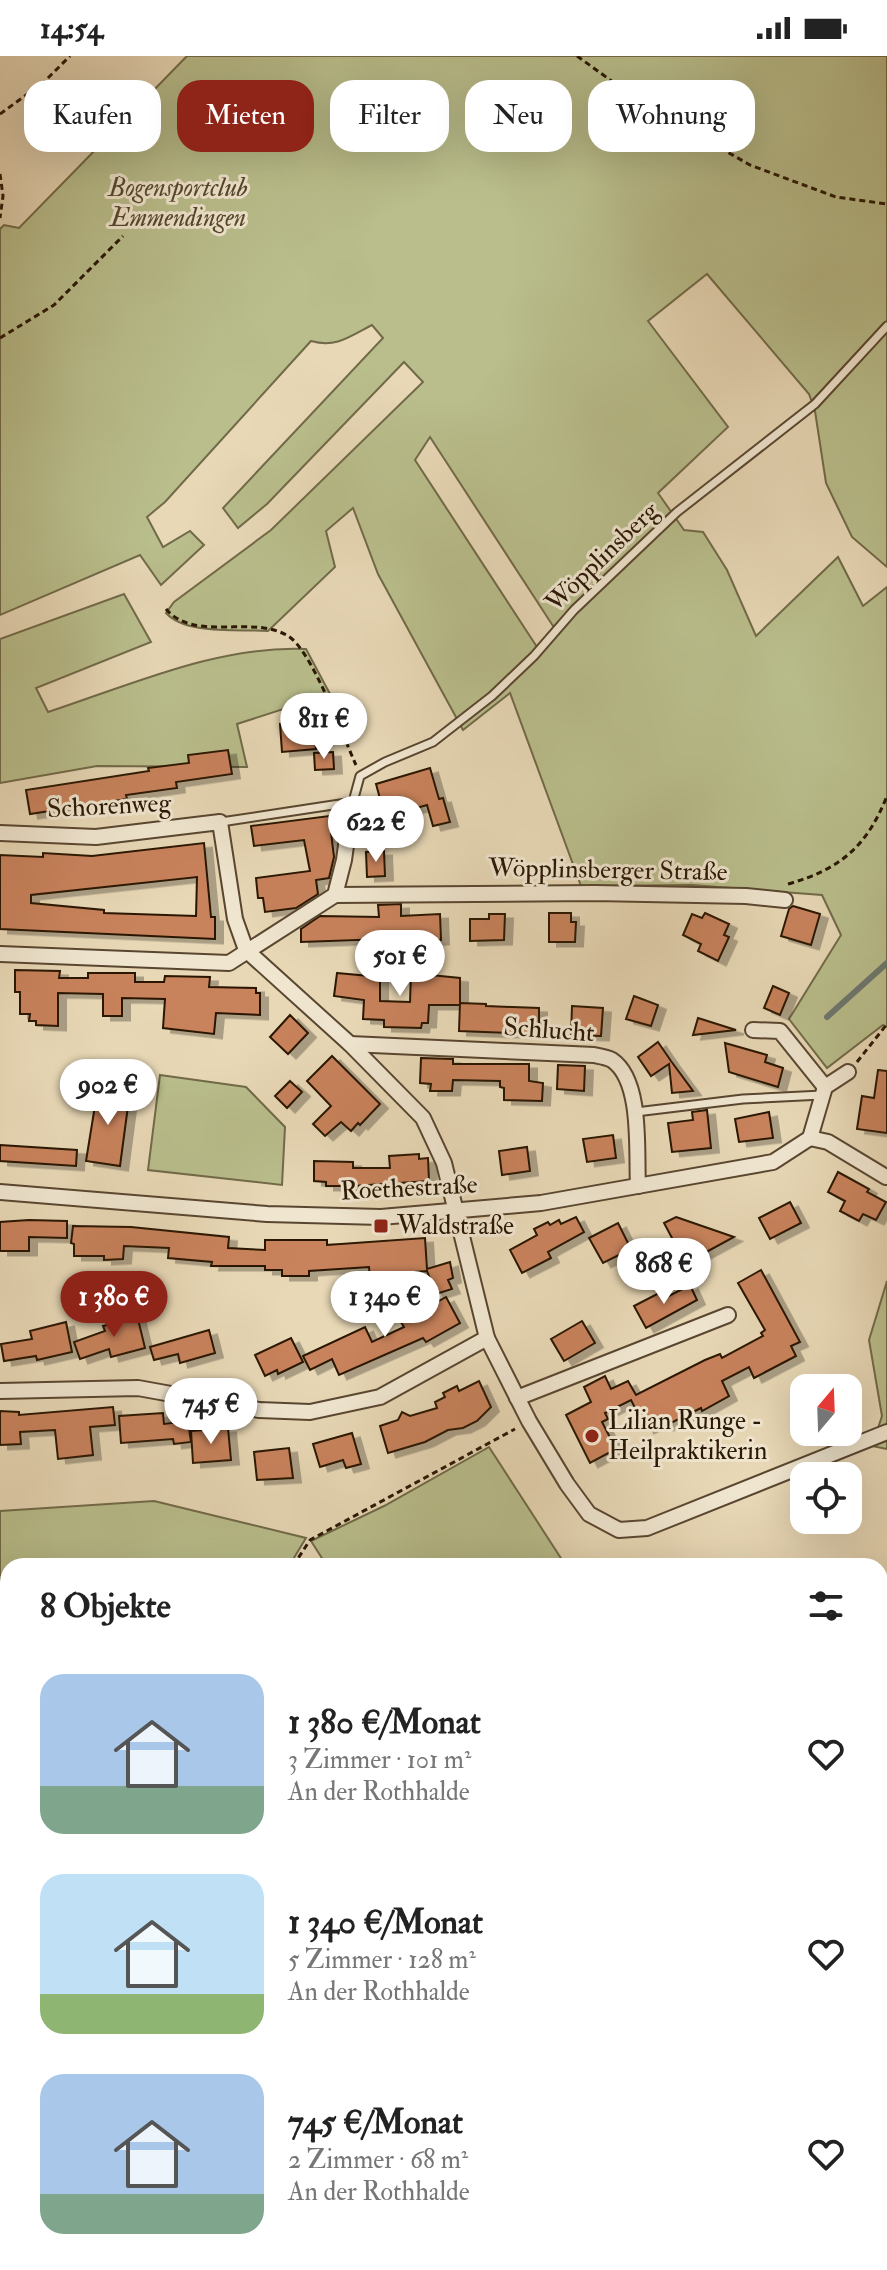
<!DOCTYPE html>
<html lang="de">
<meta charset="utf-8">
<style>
body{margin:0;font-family:"IM FELL Double Pica",serif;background:#f2f2f2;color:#222;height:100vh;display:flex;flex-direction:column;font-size:30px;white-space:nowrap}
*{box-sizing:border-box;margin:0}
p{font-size:26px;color:#767676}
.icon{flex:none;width:44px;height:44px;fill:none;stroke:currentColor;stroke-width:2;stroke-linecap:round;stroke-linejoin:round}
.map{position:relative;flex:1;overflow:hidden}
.sheet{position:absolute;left:0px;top:1502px;width:888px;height:712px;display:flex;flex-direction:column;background:#fff;border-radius:24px 24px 0 0;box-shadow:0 8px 32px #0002}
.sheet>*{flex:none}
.hud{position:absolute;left:24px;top:24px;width:840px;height:72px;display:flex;gap:16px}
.needle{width:52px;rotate:19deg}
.controls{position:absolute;left:790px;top:1318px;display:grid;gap:16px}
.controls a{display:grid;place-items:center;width:72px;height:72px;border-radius:16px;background:#fff;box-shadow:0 8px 32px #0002;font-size:40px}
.price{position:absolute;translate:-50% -68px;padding:0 18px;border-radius:28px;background:#fff;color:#222;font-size:26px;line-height:52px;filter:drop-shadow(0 2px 4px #0008)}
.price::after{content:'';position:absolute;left:50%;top:48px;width:24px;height:18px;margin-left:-12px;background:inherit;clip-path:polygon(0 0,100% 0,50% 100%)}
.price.current{background:#8f2418;color:#fff}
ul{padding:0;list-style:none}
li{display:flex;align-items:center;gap:24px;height:200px;padding:0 40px}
li span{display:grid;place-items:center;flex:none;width:224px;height:160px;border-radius:24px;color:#555}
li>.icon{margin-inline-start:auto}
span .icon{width:96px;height:96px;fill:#fffc;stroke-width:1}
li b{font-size:34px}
h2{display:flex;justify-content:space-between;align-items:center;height:96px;padding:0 40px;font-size:34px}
.pill{padding:0 28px;border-radius:24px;background:#fff;box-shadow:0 8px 32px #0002;font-size:28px;line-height:72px}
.pill.current{background:#8f2418;color:#fff}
.status{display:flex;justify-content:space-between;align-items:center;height:56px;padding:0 40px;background:#fff;direction:ltr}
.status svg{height:22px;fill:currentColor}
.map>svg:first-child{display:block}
.green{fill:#b9be8c;stroke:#716a48;stroke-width:2;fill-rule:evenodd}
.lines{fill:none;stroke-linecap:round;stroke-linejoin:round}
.stream{stroke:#6d776f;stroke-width:6}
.building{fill:#c8825b;stroke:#291604;stroke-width:2;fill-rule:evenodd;filter:url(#shadow)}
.service-casing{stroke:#594630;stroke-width:11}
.minor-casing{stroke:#594630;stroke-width:18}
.path{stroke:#291604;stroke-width:3;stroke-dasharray:6 4;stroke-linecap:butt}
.service{stroke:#f0e6d0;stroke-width:7}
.minor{stroke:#f0e6d0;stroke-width:14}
.poi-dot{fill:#8f2418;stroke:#f0e6d0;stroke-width:3}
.labels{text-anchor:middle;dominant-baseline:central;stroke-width:6;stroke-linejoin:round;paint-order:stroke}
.park-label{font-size:26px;font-style:italic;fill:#54482d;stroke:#f0e6d0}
.street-label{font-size:26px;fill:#291604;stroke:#f0e6d0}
.poi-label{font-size:26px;fill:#291604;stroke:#f0e6d0;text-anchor:start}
</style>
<div class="status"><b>14:54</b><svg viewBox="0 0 49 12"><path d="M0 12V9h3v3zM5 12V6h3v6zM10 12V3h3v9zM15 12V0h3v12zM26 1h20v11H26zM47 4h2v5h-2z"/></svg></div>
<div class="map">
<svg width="887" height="2214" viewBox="0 0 887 2214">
<defs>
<filter id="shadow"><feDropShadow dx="8" dy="4.5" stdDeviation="0" flood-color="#0004"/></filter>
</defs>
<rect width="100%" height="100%" fill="#e8d8b6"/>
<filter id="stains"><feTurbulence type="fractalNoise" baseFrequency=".0025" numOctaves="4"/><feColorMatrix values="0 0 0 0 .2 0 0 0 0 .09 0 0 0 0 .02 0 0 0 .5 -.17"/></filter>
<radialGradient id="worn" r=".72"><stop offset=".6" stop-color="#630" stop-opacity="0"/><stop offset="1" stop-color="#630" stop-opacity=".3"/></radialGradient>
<g class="green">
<path d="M187 0H887V511L852 481 826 427 815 355 809 338 707 218 648 265 728 371 658 437 684 474 703 476 727 514 756 580 838 501 863 550 887 531V971L883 969 827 1012 789 963 841 879 822 839 692 829 581 830 510 637 463 674 378 518 353 452 326 475 335 511 268 575C238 573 186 579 166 557L174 546 271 474 423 326 404 306 267 448 238 472 223 452 383 282 372 269C349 281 336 292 311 285L165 446 147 461 163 491 190 475 204 489 161 529 140 499 0 559V173L4 169 19 172ZM430 381 555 573 537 591 415 404Z"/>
<path d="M124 538 151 586 36 632 48 656C131 629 218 589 306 593L330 638 237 668 247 711 97 710 0 727V583Z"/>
<path d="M160 1019 246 1031 285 1071 282 1129 148 1114Z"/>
<path d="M887 1225V1393L872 1390 882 1360 869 1284Z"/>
<path d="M489 1391 566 1510H327L311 1485 384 1450Z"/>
<path d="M154 1445 306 1482 289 1510H8V1525H0V1455Z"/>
<path d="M887 1633V1919L880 1924V1638Z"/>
<path d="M8 2097V2206H281L288 2214H0V2108Z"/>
</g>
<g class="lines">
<path class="stream" d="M827 961 887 907"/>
</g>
<g class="building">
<path d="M313 665 316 693 282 696 280 668Z"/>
<path d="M228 694 232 718 176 726 177 732 126 739 127 743 30 758 26 734 149 715 148 712 189 707 188 699Z"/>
<path d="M333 696 334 713 315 714 314 697Z"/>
<path d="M430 712 439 743 443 742 450 766 433 770 427 749 385 761 376 728Z"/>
<path d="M329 760 334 801 329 822 316 824 318 838 296 852 265 856 263 842H258L256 822 310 815 304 784 254 790 251 770Z"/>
<path d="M204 787 211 861H215V883L0 873V799L43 801V797L92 800ZM197 821 196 860 104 857V854L31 847V839Z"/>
<path d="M384 795 385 820 367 821 366 796Z"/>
<path d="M401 848V860L440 858 441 884 414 886V882L301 886V873L320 860 379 861 378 849Z"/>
<path d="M793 850 820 858 811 889 781 880 789 853Z"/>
<path d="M549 857H571V866H576L575 886H549Z"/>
<path d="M705 857 729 868 724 879 729 881 718 905 698 895 701 888 683 879 692 858 702 862Z"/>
<path d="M489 858H505L504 884 470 885V863H489Z"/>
<path d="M15 914 60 915 59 922H88V917H135V926H164L165 920 210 921 209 931 256 932V937H260V959L216 957 214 978 163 972 165 943 122 942V960H103V938L58 937V970L36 969V965H29L30 958H20V936H15Z"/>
<path d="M337 917 380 921V945L410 946 411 917 460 922V949H429L428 967H422L421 972 384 971V964L363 963 364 944 334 940Z"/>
<path d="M773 930 789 937 780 959 764 952Z"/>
<path d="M634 940 658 949 651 970 626 963Z"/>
<path d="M460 947 486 948V950L539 952V978L459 975Z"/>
<path d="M572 950 603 952 601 980 571 979Z"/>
<path d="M290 959 308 977 288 998 270 981Z"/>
<path d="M698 962 736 974 693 979Z"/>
<path d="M658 986 671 1005 693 1035 672 1037 669 1008 651 1020 638 1001Z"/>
<path d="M725 987 767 999 765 1006 783 1012 778 1031 729 1016Z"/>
<path d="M332 1000 380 1048 360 1069 358 1067 351 1075 341 1066 325 1080 313 1068 331 1050 307 1025Z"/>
<path d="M421 1002 453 1003V1008H529V1025L543 1027 542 1045 504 1044V1032L500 1031V1025L453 1024 452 1035H430L431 1028 420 1027Z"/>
<path d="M558 1009 585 1010 584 1035 557 1033Z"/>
<path d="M878 1014 887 1015V1077L857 1073 862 1040 874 1042Z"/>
<path d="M290 1025 302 1036 287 1052 275 1040Z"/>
<path d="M98 1031 130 1035 120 1110 86 1105Z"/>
<path d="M707 1054 711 1092 672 1096 668 1067 693 1064 692 1056Z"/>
<path d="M769 1056 773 1082 739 1086 735 1063Z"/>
<path d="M613 1079 616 1102 587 1106 583 1083Z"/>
<path d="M0 1089 77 1094 76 1110 0 1105Z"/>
<path d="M527 1091 530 1115 502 1119 499 1095Z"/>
<path d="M419 1098V1103L428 1102 429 1125 353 1130H326V1126L314 1125V1105L353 1106V1112H390L389 1100Z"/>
<path d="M838 1116 869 1133 867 1136 886 1146 876 1164 863 1158 859 1165 840 1155 845 1145 828 1136Z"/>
<path d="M790 1146 801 1167 770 1183 759 1162Z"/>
<path d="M576 1161 584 1176 548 1196 551 1202 522 1217 510 1194 537 1179 534 1173 548 1166 550 1169 559 1164 561 1168Z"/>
<path d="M676 1161 734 1181 688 1206 683 1195 680 1197 664 1167Z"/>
<path d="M29 1164 67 1165V1182L29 1181V1195H0V1166Z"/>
<path d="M618 1167 631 1193 603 1207 589 1182Z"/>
<path d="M73 1170 131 1171 229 1181 228 1192 265 1194V1184H327V1189L425 1182 427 1213 450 1206 453 1222 448 1224 452 1233 436 1238 427 1215 387 1218 370 1223 369 1211 309 1215V1220H282V1214H265V1210H211L212 1206 168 1202 169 1192 147 1191 124 1190 123 1203 104 1204V1200H74V1188L71 1187Z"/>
<path d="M761 1214 800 1286 791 1290 796 1300 754 1322 749 1311 722 1325 729 1340 702 1355 701 1352 665 1370 662 1365 646 1373 631 1344 605 1357 608 1363 602 1366 616 1393 590 1407 566 1359 591 1346 584 1331 605 1320 611 1333 628 1325 636 1339 705 1304 720 1298 722 1302 763 1280 761 1277 765 1274 738 1227Z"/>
<path d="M690 1229 697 1244 646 1272 634 1250 661 1236 665 1242Z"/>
<path d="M446 1241 460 1267 426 1286 423 1282 339 1319 332 1303 310 1314 303 1300 365 1271 372 1286 404 1271 401 1266Z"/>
<path d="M137 1259 145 1292 111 1301 109 1293 80 1303 74 1286 105 1275 103 1270 120 1266 119 1263Z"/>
<path d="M582 1265 595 1287 564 1305 551 1283Z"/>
<path d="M66 1266 72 1296 37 1304 36 1300 4 1305 1 1288 32 1283 30 1275Z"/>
<path d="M209 1274 215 1297 180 1307 178 1298 154 1304 150 1291Z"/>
<path d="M291 1282 303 1306 278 1318 277 1314 265 1320 255 1299Z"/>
<path d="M479 1325 491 1351 477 1365 463 1372 448 1374 425 1386 388 1397 380 1370 398 1364 402 1356 410 1360 437 1352 435 1346 445 1341 443 1337 457 1330 459 1335Z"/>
<path d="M113 1351 115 1369 90 1371 93 1399 58 1403 55 1374 20 1376 21 1388 0 1389V1355L19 1356V1359Z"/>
<path d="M163 1357 164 1368 188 1365 191 1386 174 1388 173 1383 121 1387 119 1360Z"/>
<path d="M228 1372 231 1404 193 1407 191 1375Z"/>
<path d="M352 1377 361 1408 346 1412 343 1404 320 1411 313 1388Z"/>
<path d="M289 1392 293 1422 257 1424 254 1396Z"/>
</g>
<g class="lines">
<defs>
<g id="service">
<path d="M351 753 360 720 385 706 433 686 492 640 534 600 574 554 677 456 815 348 887 270"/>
<path d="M221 766 353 746"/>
<path d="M636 1056 743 1043 822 1039"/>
<path d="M880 2131 887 2132"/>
<path d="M290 2206 301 2214"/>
</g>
<g id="minor">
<path d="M0 777 96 781 220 766 235 863 246 894 350 988 423 1062 444 1107 487 1282 529 1365 567 1428 589 1458 619 1474 647 1472 887 1376"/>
<path d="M335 839 595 837 746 840 785 844"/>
<path d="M0 898 229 907 335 839 344 804 351 753"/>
<path d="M753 974 780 975 825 1031"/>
<path d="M350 988 594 999C599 1000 607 1001 612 1004 643 1025 636 1097 638 1130"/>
<path d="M810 1082 828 1086 886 1121"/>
<path d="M0 1136 267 1158 381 1161 541 1147 773 1106 810 1082 825 1031 848 1016"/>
<path d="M0 1335 138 1332 259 1354 310 1356 380 1341 487 1282"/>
<path d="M517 1342 728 1259"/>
<path d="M0 1578 8 1580"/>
<path d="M0 1793 8 1778"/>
<path d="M880 2104 887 2099"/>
<path d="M642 2214 659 2206"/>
</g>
</defs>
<use href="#service" class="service-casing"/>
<use href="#minor" class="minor-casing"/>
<g class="path">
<path d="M577 0 642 47 750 109 836 141 887 148"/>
<path d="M0 58 44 26 70 0"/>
<path d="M0 118 3 140 0 162"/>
<path d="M0 282 54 249 123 180"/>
<path d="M166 553C195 587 252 558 288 580 312 594 343 681 356 709"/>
<path d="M788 828C841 813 867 790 887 740"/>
<path d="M857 1006 887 968"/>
<path d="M293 1510 310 1484 515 1373"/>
<path d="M880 1671 887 1668"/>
<path d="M880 1690 887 1687"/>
<path d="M880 1710 887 1707"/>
<path d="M880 1761 887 1757"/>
<path d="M880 1844 887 1840"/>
<path d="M880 1852 887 1851"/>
<path d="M0 2119 8 2108"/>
<path d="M0 2172 8 2156"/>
<path d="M0 2174 8 2175"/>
<path d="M0 2175 8 2189"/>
<path d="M19 2206 26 2214"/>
<path d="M65 2206 66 2214"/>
<path d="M106 2214C123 2203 147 2206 165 2214"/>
<path d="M123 2214H124"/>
</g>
<use href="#service" class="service"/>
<use href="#minor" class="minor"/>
</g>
<g class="poi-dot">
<rect x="373" y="1162" width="16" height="16" rx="4"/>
<circle cx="592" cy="1380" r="8"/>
</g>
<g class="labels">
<g class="park-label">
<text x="178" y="132">Bogensportclub<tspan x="178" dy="30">Emmendingen</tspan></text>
</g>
<g class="street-label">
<text transform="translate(602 501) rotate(-44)">Wöpplinsberg</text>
<text transform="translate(109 750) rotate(-3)">Schorenweg</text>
<text transform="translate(608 814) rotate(1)">Wöpplinsberger Straße</text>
<text transform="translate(549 974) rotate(4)">Schlucht</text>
<text transform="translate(409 1132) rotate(-3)">Roethestraße</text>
</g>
<g class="poi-label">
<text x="397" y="1170">Waldstraße</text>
<text x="608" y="1365">Lilian Runge -<tspan x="608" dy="30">Heilpraktikerin</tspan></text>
</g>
</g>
<rect width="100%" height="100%" filter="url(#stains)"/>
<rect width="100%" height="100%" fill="url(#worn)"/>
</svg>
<div class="controls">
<a><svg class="needle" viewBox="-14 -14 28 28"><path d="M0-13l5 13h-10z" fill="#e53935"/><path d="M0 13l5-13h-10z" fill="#767676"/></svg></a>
<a><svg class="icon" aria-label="locate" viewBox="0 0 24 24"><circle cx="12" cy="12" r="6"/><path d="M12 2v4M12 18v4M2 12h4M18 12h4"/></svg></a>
</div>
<b class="price" style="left:324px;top:705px">811 €</b>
<b class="price" style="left:376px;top:808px">622 €</b>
<b class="price" style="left:400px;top:942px">501 €</b>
<b class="price" style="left:108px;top:1071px">902 €</b>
<b class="price" style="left:664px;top:1250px">868 €</b>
<b class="price current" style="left:114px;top:1283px">1 380 €</b>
<b class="price" style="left:385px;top:1283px">1 340 €</b>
<b class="price" style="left:211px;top:1390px">745 €</b>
<div class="hud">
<a class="pill">Kaufen</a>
<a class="pill current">Mieten</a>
<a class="pill">Filter</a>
<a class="pill">Neu</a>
<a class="pill">Wohnung</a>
</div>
<section class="sheet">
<h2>8 Objekte<svg class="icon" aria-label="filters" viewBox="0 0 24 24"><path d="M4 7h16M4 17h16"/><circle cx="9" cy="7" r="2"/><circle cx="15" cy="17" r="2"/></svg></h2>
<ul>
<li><span style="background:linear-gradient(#a9c7e8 70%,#7fa58c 0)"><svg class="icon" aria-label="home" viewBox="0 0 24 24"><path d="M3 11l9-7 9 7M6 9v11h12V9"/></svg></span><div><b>1 380 €/Monat</b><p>3 Zimmer · 101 m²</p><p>An der Rothhalde</p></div><svg class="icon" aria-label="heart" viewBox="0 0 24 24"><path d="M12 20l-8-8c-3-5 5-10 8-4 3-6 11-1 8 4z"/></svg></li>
<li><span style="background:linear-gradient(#bfe0f5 75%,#8fb573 0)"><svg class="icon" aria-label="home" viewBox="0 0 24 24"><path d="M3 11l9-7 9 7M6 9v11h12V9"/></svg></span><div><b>1 340 €/Monat</b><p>5 Zimmer · 128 m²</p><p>An der Rothhalde</p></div><svg class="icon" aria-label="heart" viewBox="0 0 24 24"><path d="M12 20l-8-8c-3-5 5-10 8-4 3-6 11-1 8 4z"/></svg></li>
<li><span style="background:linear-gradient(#a9c7e8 75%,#7fa58c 0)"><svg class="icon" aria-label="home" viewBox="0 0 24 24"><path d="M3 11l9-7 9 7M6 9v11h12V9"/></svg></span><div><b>745 €/Monat</b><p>2 Zimmer · 68 m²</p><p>An der Rothhalde</p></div><svg class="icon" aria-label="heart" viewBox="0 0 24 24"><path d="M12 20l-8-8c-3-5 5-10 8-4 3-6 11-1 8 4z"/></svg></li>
</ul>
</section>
</div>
